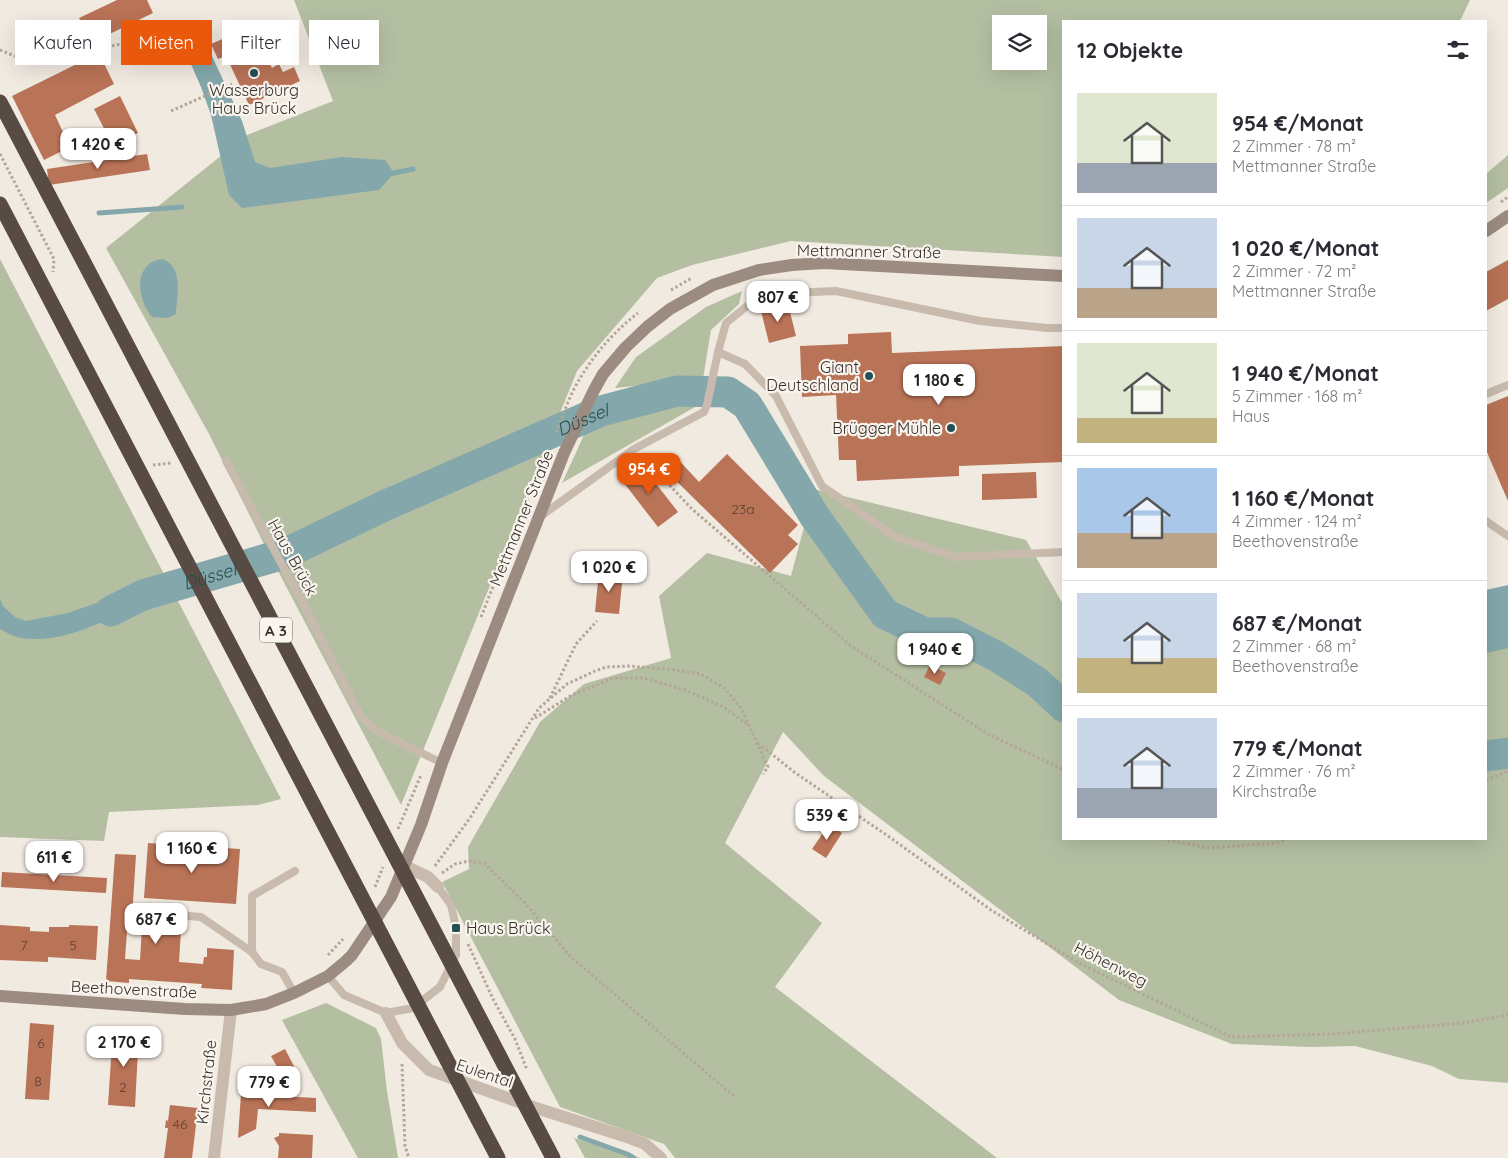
<!DOCTYPE html>
<html lang="de">
<meta charset="utf-8">
<style>
body{margin:0;font-family:Quicksand,sans-serif;background:#f7f7f7;color:#2b2b33;height:100vh;display:flex;flex-direction:column;font-size:19px;white-space:nowrap}
*{box-sizing:border-box;margin:0}
p{font-size:16px;color:#7c7c81}
.icon{flex:none;width:28px;height:28px;fill:none;stroke:currentColor;stroke-width:2;stroke-linecap:round;stroke-linejoin:round}
.map{position:relative;flex:1;overflow:hidden}
.drawer{position:absolute;left:1062px;top:20px;width:425px;height:820px;display:flex;flex-direction:column;background:#fff;border-radius:0px;box-shadow:0 5px 20px #0002}
.drawer>*{flex:none}
.guide{position:absolute;left:15px;top:20px;width:475px;height:45px;display:flex;gap:10px}
.controls{position:absolute;left:992px;top:15px;display:grid;gap:10px}
.controls a{display:grid;place-items:center;width:55px;height:55px;border-radius:0px;background:#fff;box-shadow:0 5px 20px #0002;font-size:25px}
.price{position:absolute;translate:-50% -42px;padding:0 11px;border-radius:10px;background:#fff;color:#222;font-size:16px;line-height:32px;filter:drop-shadow(0 1px 2px #0008)}
.price::after{content:'';position:absolute;left:50%;top:30px;width:15px;height:11px;margin-left:-8px;background:inherit;clip-path:polygon(0 0,100% 0,50% 100%)}
.price.selected{background:#ea580c;color:#fff}
ul{padding:0;list-style:none}
li{display:flex;align-items:center;gap:15px;height:125px;padding:0 15px}
li+li{border-top:1px solid #e1e1e2}
li span{display:grid;place-items:center;flex:none;width:140px;height:100px;border-radius:0px;color:#555}
li>.icon{margin-inline-start:auto}
span .icon{width:60px;height:60px;fill:#fffc;stroke-width:1}
li b{font-size:21px}
h2{display:flex;justify-content:space-between;align-items:center;height:60px;padding:0 15px;font-size:21px}
.chip{padding:0 18px;border-radius:0px;background:#fff;box-shadow:0 5px 20px #0002;font-size:18px;line-height:45px}
.chip.selected{background:#ea580c;color:#fff}
.map>svg:first-child{display:block}
.green{fill:#b4bfa2;fill-rule:evenodd}
.water{fill:#83a7ab}
.lines{fill:none;stroke-linecap:round;stroke-linejoin:round}
.stream{stroke:#83a7ab;stroke-width:5}
.river{stroke:#83a7ab;stroke-width:31}
.building{fill:#b97357}
.path{stroke:#b4a598;stroke-width:3;stroke-dasharray:2.5 2.5;stroke-linecap:butt}
.service{stroke:#c8bbae;stroke-width:8}
.minor{stroke:#c8bbae;stroke-width:12}
.secondary{stroke:#9c8b80;stroke-width:12}
.motorway{stroke:#574b44;stroke-width:15}
.poi-dot{fill:#254f55;stroke:#f9f4ed;stroke-width:2}
.labels{text-anchor:middle;dominant-baseline:central;stroke-width:4.5;stroke-linejoin:round;paint-order:stroke}
.number-label{font-size:14px;fill:#584137}
.shield{fill:#f9f4ed;stroke:#716b66;stroke-width:1}
.shield-label{font-size:15px;font-weight:bold;fill:#37302c}
.poi-label{font-size:16px;fill:#37302c;stroke:#f9f4ed;text-anchor:end}
.street-label{font-size:16px;fill:#37302c;stroke:#f9f4ed}
.water-label{font-size:18px;font-style:italic;fill:#254f55;stroke:#f9f4ed}
</style>
<div class="map">
<svg width="1508" height="1158" viewBox="0 0 1508 1158">
<rect width="100%" height="100%" fill="#f1eae1"/>
<g class="green">
<path d="M294 0H1470L1460 21H1064V257L791 241 692 265 657 278 577 371 401 805 268 552 209 434 106 248 247 135 333 101ZM1001 24H1039V61H1001Z"/>
<path d="M1508 155V188L1486 203V174Z"/>
<path d="M0 259 281 799 258 805 109 812 104 841 0 837Z"/>
<path d="M742 291 739 304 711 330 703 379 615 388 636 357 706 307Z"/>
<path d="M688 399 702 403 562 483 589 424Z"/>
<path d="M814 489 1026 540 1064 606V839H1486V624L1508 614V1083L1459 1079 1432 1066 1355 1046 1310 1047 1232 1044 1119 1000 824 776 783 732 725 843 822 923 775 987 997 1158H675L664 1144 560 1107 442 882 469 869 468 847 540 722 584 684 671 658 659 596 707 553 791 576Z"/>
<path d="M326 1003 376 1028 381 1039 387 1091 398 1158H358L282 1020Z"/>
<path d="M574 1138 640 1158H585Z"/>
</g>
<g class="water">
<path d="M202 51 212 56 242 121 255 162 270 168 342 157 385 160 394 173 379 190 242 208 229 195 211 115 201 87 190 62 193 55Z"/>
<path d="M162 259C184 266 177 296 176 314L168 318 152 317C141 304 134 278 148 265 152 261 157 260 162 259Z"/>
<path d="M139 580 153 597C113 616 67 645 21 638 14 637 6 632 0 629V599L3 606 15 617 26 621 68 613 105 600Z"/>
<path d="M1508 585V648L1486 653V590Z"/>
</g>
<g class="lines">
<g class="stream">
<path d="M389 174 413 169"/>
<path d="M99 213 182 207"/>
<path d="M580 1137 627 1154 634 1158"/>
</g>
<g class="river">
<path id="s1" d="M111 611 143 595 284 554 384 506 601 411 677 391 728 392 747 405 815 517 885 614 925 633H951L996 656 1037 682 1064 707"/>
<path d="M1486 756 1508 753"/>
</g>
</g>
<g class="building">
<path d="M117 0H147L153 13 91 43 79 18Z"/>
<path d="M265 34 275 55 267 58 272 68 279 64 283 72 294 67 300 81 249 105 226 56 218 59 211 44 227 37 232 49Z"/>
<path d="M99 53 114 84 55 115 70 147 44 160 12 96Z"/>
<path d="M120 96 138 133 113 146 94 109Z"/>
<path d="M147 154 150 170 49 185 47 169Z"/>
<path d="M1508 260V299L1486 311V272Z"/>
<path d="M788 304 796 336 769 343 761 311Z"/>
<path d="M891 332 892 353 1064 346V462L959 466V476L857 481 856 460H839L836 395 802 397 800 346 848 344V334Z"/>
<path d="M1508 396V501L1486 450V405Z"/>
<path d="M727 454 798 525 788 535 798 544 770 573 662 467 674 455 699 482Z"/>
<path d="M640 463 678 512 658 527 620 478Z"/>
<path d="M1036 472 1037 498 982 500V474Z"/>
<path d="M599 571 623 573 619 614 595 612Z"/>
<path d="M930 665 946 673 940 685 924 677Z"/>
<path d="M829 824 842 833 826 858 812 849Z"/>
<path d="M148 843 240 849 236 904 144 898Z"/>
<path d="M115 854 136 855 132 918H128L125 959 140 960 142 927 181 930 179 962 203 964 204 957H207V948L234 950 232 990 201 988 202 984 129 979V983L106 981Z"/>
<path d="M2 872 107 878 106 893 1 887Z"/>
<path d="M0 925 30 927V931L49 932V927H69V925L98 926 96 960 48 957V962L0 960Z"/>
<path d="M30 1023 54 1025 49 1100 25 1099Z"/>
<path d="M113 1029 139 1031 135 1107 108 1105Z"/>
<path d="M285 1049 296 1070 283 1078 271 1056Z"/>
<path d="M241 1094 316 1098V1112L258 1109 256 1129 238 1138Z"/>
<path d="M170 1105 198 1108 192 1158H164L168 1128H165L166 1120 168 1121Z"/>
<path d="M279 1133 313 1135 312 1158H278L279 1146 274 1138 279 1136Z"/>
</g>
<g class="lines">
<g class="path">
<path d="M0 50 17 57 43 60 131 42"/>
<path d="M171 111 232 84"/>
<path d="M0 154 54 259 53 272"/>
<path d="M1501 202 1508 197"/>
<path d="M671 290 692 278"/>
<path d="M556 432C562 418 567 403 574 389 590 359 611 334 638 313"/>
<path d="M642 456 692 509 851 646 988 734 1064 770"/>
<path d="M153 465 171 463"/>
<path d="M481 617 532 488"/>
<path d="M550 698 576 644 597 621"/>
<path d="M535 718 572 695 613 678H643L685 690 724 707 749 726"/>
<path d="M758 743 794 772 888 836 991 910 1079 963 1231 1037 1334 1034 1463 1023 1508 1015"/>
<path d="M1486 780 1508 771"/>
<path d="M398 829 421 775"/>
<path d="M1163 839 1209 848 1276 843 1287 839"/>
<path d="M435 866 470 818 539 708 567 684 595 671 606 667 628 666 668 669 701 674 724 688 741 708 768 767 763 774"/>
<path d="M442 873 455 864 469 861 485 864 524 902 571 957 735 1097"/>
<path d="M375 887 383 867"/>
<path d="M468 944 493 999 515 1039 527 1070"/>
<path d="M328 955 343 939"/>
<path d="M402 1064 405 1146 409 1158"/>
</g>
<g class="service">
<path d="M1064 328H1047L980 321 836 291 789 293 752 302 726 323 718 352 745 364 776 396 822 486 896 537 954 557 1064 552"/>
<path d="M1486 394 1508 385"/>
<path d="M226 461 306 609 360 715 375 730 442 763"/>
<path d="M541 516 634 449 704 412 707 405 718 352"/>
<path d="M1486 521 1508 536"/>
<path d="M139 912 201 917 252 952 261 964 282 972 294 993"/>
<path d="M252 952V896L295 871"/>
<path d="M328 976 344 995 386 1013 413 1008 440 987 456 955V928L451 905 438 887"/>
</g>
<g class="minor">
<path d="M405 866 428 877 438 887"/>
<path d="M386 1013 402 1043 429 1070 533 1107 627 1137 645 1144 661 1158"/>
<path d="M214 1158 231 1010"/>
</g>
<g class="secondary">
<path d="M1486 231 1508 216"/>
<path d="M0 996 185 1009 231 1010 266 1004 294 993 328 976 346 961 352 955 391 897 421 825 442 763 564 453 593 392 603 374 626 347 647 327 670 309 713 285 759 270 792 265 824 263 1064 276"/>
</g>
<g class="motorway">
<path d="M0 102 553 1158"/>
<path d="M0 204 498 1158"/>
</g>
</g>
<g class="poi-dot">
<circle cx="254" cy="73" r="5"/>
<circle cx="869" cy="376" r="5"/>
<circle cx="951" cy="428" r="5"/>
<rect x="451" y="923" width="10" height="10" rx="2.5"/>
</g>
<g class="labels">
<g class="number-label">
<text x="743" y="509">23a</text>
<text x="24" y="945">7</text>
<text x="73" y="945">5</text>
<text x="41" y="1043">6</text>
<text x="38" y="1081">8</text>
<text x="123" y="1087">2</text>
<text x="180" y="1124">46</text>
</g>
<rect class="shield" x="260" y="617.5" width="32" height="25" rx="4"/>
<g class="shield-label">
<text x="276" y="630">A 3</text>
</g>
<g class="poi-label">
<text x="254" y="90" text-anchor="middle">Wasserburg<tspan x="254" dy="18">Haus Brück</tspan></text>
<text x="859" y="367">Giant<tspan x="859" dy="18">Deutschland</tspan></text>
<text x="941" y="428">Brügger Mühle</text>
<text x="466" y="928" text-anchor="start">Haus Brück</text>
</g>
<g class="street-label">
<text transform="translate(869 251) rotate(1)">Mettmanner Straße</text>
<text transform="translate(521 518) rotate(-68)">Mettmanner Straße</text>
<text transform="translate(293 557) rotate(61)">Haus Brück</text>
<text transform="translate(1111 964) rotate(27)">Höhenweg</text>
<text transform="translate(134 989) rotate(3)">Beethovenstraße</text>
<text transform="translate(485 1073) rotate(19)">Eulental</text>
<text transform="translate(206 1082) rotate(-84)">Kirchstraße</text>
</g>
<g class="water-label">
<text stroke="none"><textPath href="#s1" startOffset="510">Düssel</textPath></text>
<text stroke="none"><textPath href="#s1" startOffset="105">Düssel</textPath></text>
</g>
</g>
</svg>
<div class="controls">
<a><svg class="icon" aria-label="layers" viewBox="0 0 24 24"><path d="M12 4l9 5-9 5-9-5zM3 14l9 5 9-5"/></svg></a>
</div>
<b class="price" style="left:98px;top:170px">1 420 €</b>
<b class="price" style="left:778px;top:323px">807 €</b>
<b class="price" style="left:939px;top:406px">1 180 €</b>
<b class="price selected" style="left:649px;top:495px">954 €</b>
<b class="price" style="left:609px;top:593px">1 020 €</b>
<b class="price" style="left:935px;top:675px">1 940 €</b>
<b class="price" style="left:827px;top:841px">539 €</b>
<b class="price" style="left:192px;top:874px">1 160 €</b>
<b class="price" style="left:54px;top:883px">611 €</b>
<b class="price" style="left:156px;top:945px">687 €</b>
<b class="price" style="left:124px;top:1068px">2 170 €</b>
<b class="price" style="left:269px;top:1108px">779 €</b>
<div class="guide">
<a class="chip">Kaufen</a>
<a class="chip selected">Mieten</a>
<a class="chip">Filter</a>
<a class="chip">Neu</a>
</div>
<section class="drawer">
<h2>12 Objekte<svg class="icon" aria-label="filters" viewBox="0 0 24 24"><path d="M4 7h16M4 17h16"/><circle cx="9" cy="7" r="2"/><circle cx="15" cy="17" r="2"/></svg></h2>
<ul>
<li><span style="background:linear-gradient(#dfe7d0 70%,#9aa5b1 0)"><svg class="icon" aria-label="home" viewBox="0 0 24 24"><path d="M3 11l9-7 9 7M6 9v11h12V9"/></svg></span><div><b>954 €/Monat</b><p>2 Zimmer · 78 m²</p><p>Mettmanner Straße</p></div></li>
<li><span style="background:linear-gradient(#c9d6e8 70%,#b9a48a 0)"><svg class="icon" aria-label="home" viewBox="0 0 24 24"><path d="M3 11l9-7 9 7M6 9v11h12V9"/></svg></span><div><b>1 020 €/Monat</b><p>2 Zimmer · 72 m²</p><p>Mettmanner Straße</p></div></li>
<li><span style="background:linear-gradient(#dfe7d0 75%,#c2b280 0)"><svg class="icon" aria-label="home" viewBox="0 0 24 24"><path d="M3 11l9-7 9 7M6 9v11h12V9"/></svg></span><div><b>1 940 €/Monat</b><p>5 Zimmer · 168 m²</p><p>Haus</p></div></li>
<li><span style="background:linear-gradient(#a9c7e8 65%,#b9a48a 0)"><svg class="icon" aria-label="home" viewBox="0 0 24 24"><path d="M3 11l9-7 9 7M6 9v11h12V9"/></svg></span><div><b>1 160 €/Monat</b><p>4 Zimmer · 124 m²</p><p>Beethovenstraße</p></div></li>
<li><span style="background:linear-gradient(#c9d6e8 65%,#c2b280 0)"><svg class="icon" aria-label="home" viewBox="0 0 24 24"><path d="M3 11l9-7 9 7M6 9v11h12V9"/></svg></span><div><b>687 €/Monat</b><p>2 Zimmer · 68 m²</p><p>Beethovenstraße</p></div></li>
<li><span style="background:linear-gradient(#c9d6e8 70%,#9aa5b1 0)"><svg class="icon" aria-label="home" viewBox="0 0 24 24"><path d="M3 11l9-7 9 7M6 9v11h12V9"/></svg></span><div><b>779 €/Monat</b><p>2 Zimmer · 76 m²</p><p>Kirchstraße</p></div></li>
</ul>
</section>
</div>
